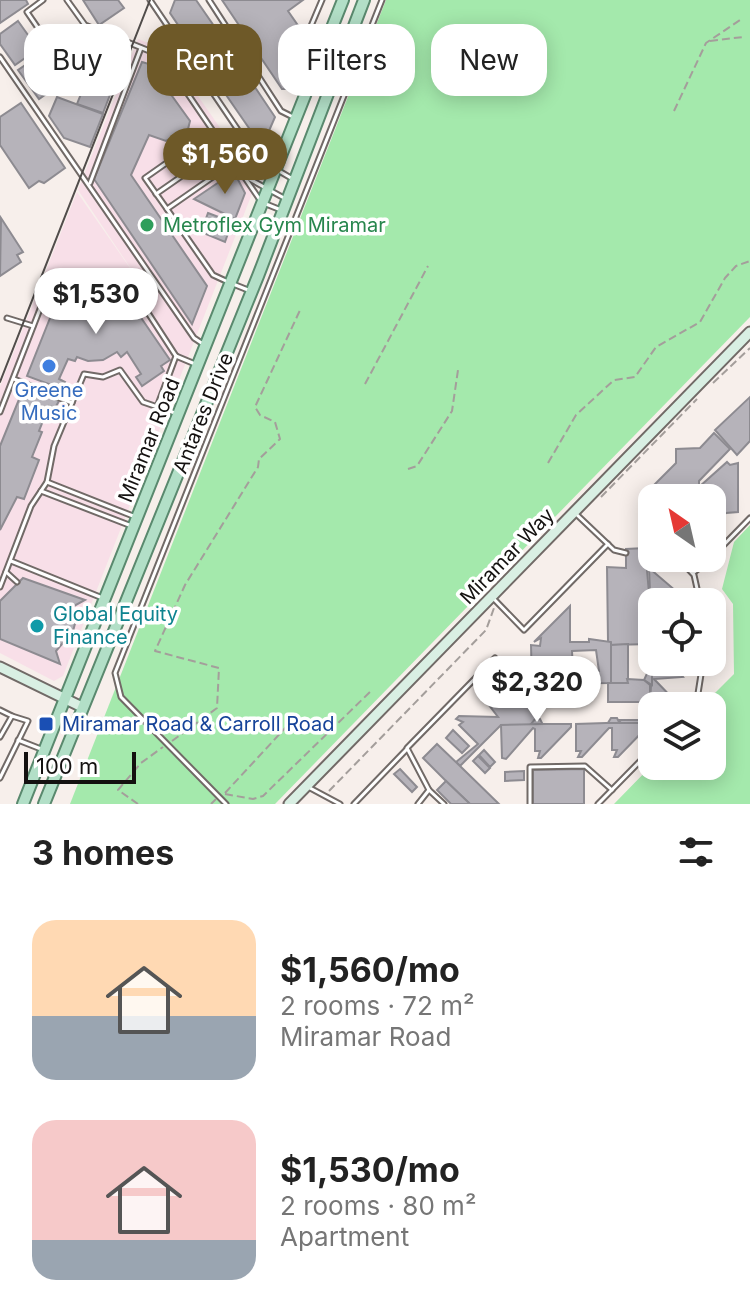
<!DOCTYPE html>
<meta charset="utf-8">
<style>
body{margin:0;font-family:Inter,sans-serif;background:#f6f6f6;color:#222;height:100vh;display:flex;flex-direction:column;font-size:30px;white-space:nowrap}
*{box-sizing:border-box;margin:0}
p{font-size:26px;color:#767676}
.icon{flex:none;width:44px;height:44px;fill:none;stroke:currentColor;stroke-width:2;stroke-linecap:round;stroke-linejoin:round}
.map{position:relative;height:804px;overflow:hidden}
.details{display:flex;flex-direction:column;background:#fff;flex:1}
.details>*{flex:none}
.guide{position:absolute;left:24px;top:24px;width:702px;height:72px;display:flex;gap:16px}
.needle{width:52px;rotate:326deg}
.buttons{position:absolute;left:638px;top:484px;display:grid;gap:16px}
.buttons a{display:grid;place-items:center;width:88px;height:88px;border-radius:16px;background:#fff;box-shadow:0 4px 20px #0003;font-size:40px}
.scale{position:absolute;left:24px;bottom:20px;width:112px;box-sizing:border-box;padding-left:8px;border:4px solid #141110;border-top:0;font-size:22px;line-height:28px;white-space:nowrap;color:#141110;-webkit-text-stroke:6px #fff;paint-order:stroke}
.price{position:absolute;translate:-50% -68px;padding:0 18px;border-radius:28px;background:#fff;color:#222;font-size:26px;line-height:52px;filter:drop-shadow(0 2px 4px #0008)}
.price::after{content:'';position:absolute;left:50%;top:48px;width:24px;height:18px;margin-left:-12px;background:inherit;clip-path:polygon(0 0,100% 0,50% 100%)}
.price.active{background:#6e5928;color:#fff}
ul{padding:0;list-style:none}
li{display:flex;align-items:center;gap:24px;height:200px;padding:0 32px}
li span{display:grid;place-items:center;flex:none;width:224px;height:160px;border-radius:24px;color:#555}
li>.icon{margin-inline-start:auto}
span .icon{width:96px;height:96px;fill:#fffc;stroke-width:1}
li b{font-size:34px}
h2{display:flex;justify-content:space-between;align-items:center;height:96px;padding:0 32px;font-size:34px}
.tag{padding:0 28px;border-radius:24px;background:#fff;box-shadow:0 4px 20px #0003;font-size:28px;line-height:72px}
.tag.active{background:#6e5928;color:#fff}
.map>svg:first-child{display:block}
.commercial{fill:#f8dfe8}
.green{fill:#a4e9ac}
.building{fill:#b6b3ba;stroke:#8d8b91;stroke-width:2;fill-rule:evenodd}
.lines{fill:none;stroke-linecap:round;stroke-linejoin:round}
.lane-casing{stroke:#716a67;stroke-width:7}
.secondary-casing{stroke:#716a67;stroke-width:13}
.primary-casing{stroke:#5a896e;stroke-width:14}
.path{stroke:#a49e9b;stroke-width:2;stroke-dasharray:8 4;stroke-linecap:butt}
.lane{stroke:#fff;stroke-width:3}
.secondary{stroke:#d9efe3;stroke-width:9}
.primary{stroke:#b2dfc7;stroke-width:10}
.rail{stroke:#514d4b;stroke-width:2}
.leisure-dot{fill:#2e9e5b;stroke:#fff;stroke-width:3}
.shop-dot{fill:#3f7fe0;stroke:#fff;stroke-width:3}
.culture-dot{fill:#0f9aa8;stroke:#fff;stroke-width:3}
.transit-dot{fill:#1a4fb4;stroke:#fff;stroke-width:3}
.labels{text-anchor:middle;dominant-baseline:central;stroke-width:7;stroke-linejoin:round;paint-order:stroke}
.leisure-label{font-size:20px;fill:#27864d;stroke:#fff;text-anchor:start}
.shop-label{font-size:20px;fill:#366cbe;stroke:#fff}
.street-label{font-size:20px;fill:#141110;stroke:#fff}
.culture-label{font-size:20px;fill:#0d838f;stroke:#fff;text-anchor:start}
.transit-label{font-size:20px;fill:#164399;stroke:#fff;text-anchor:start}
</style>
<div class="map">
<svg width="750" height="804" viewBox="0 0 750 804">
<rect width="100%" height="100%" fill="#f7efeb"/>
<path class="commercial" d="M138 39 166 50 257 181 63 676 54 681 0 653V387L77 192 146 291 78 190Z"/>
<g class="green">
<path d="M386 0H750V317L275 804H70Z"/>
<path d="M750 525V804H614L652 765 712 766V706H708L712 696 734 674 733 604 722 589 734 542Z"/>
</g>
<g class="building">
<path d="M0 0H26L28 4 0 23Z"/>
<path d="M83 0H118L124 8 99 25Z"/>
<path d="M175 0H196L232 52 208 69 170 13Z"/>
<path d="M222 0H303L288 11 306 37 286 89H282Z"/>
<path d="M18 21 38 49 15 65 0 44V34Z"/>
<path d="M100 47 125 56 103 113 77 104Z"/>
<path d="M43 53 63 82 39 99 18 70Z"/>
<path d="M236 59 275 117 262 147 213 76Z"/>
<path d="M142 62 149 64 190 121 188 129 166 141 149 135 131 175 207 286 192 324 94 179Z"/>
<path d="M57 97 103 114 90 147 64 138 49 116Z"/>
<path d="M21 103 65 168 44 183 39 181 29 188 0 145V117Z"/>
<path d="M234 172 245 193 235 219 194 199Z"/>
<path d="M208 213 232 222 225 242 201 232Z"/>
<path d="M1 218 23 252 17 255 21 262 0 276Z"/>
<path d="M100 288V293L122 290 170 360 161 366 164 371 142 386 136 377 141 374 127 352 121 357 117 352 103 360 88 361 77 357 75 361 68 359 59 379 65 382 62 389 27 376 58 298Z"/>
<path d="M24 387 59 401 55 408 49 406 39 431 42 432 32 457 39 460 24 499 17 497 0 530V446Z"/>
<path d="M750 397V441L737 455 715 430Z"/>
<path d="M714 433 730 449 699 481V486L689 496 652 498V529L649 533 645 529V510L640 505 644 495 676 463V449L700 448Z"/>
<path d="M727 462 730 465 738 463V512L726 513 716 523 717 534H712V498L689 496Z"/>
<rect x="645" y="529" width="4" height="39"/>
<path d="M645 548 649 593 643 599 649 608 650 644 611 645 608 641 607 567 626 568V549Z"/>
<path d="M649 568 683 597 682 601 675 602H652V639Z"/>
<path d="M23 578 85 600 72 607 76 620 73 631 56 651 60 664 0 639V601Z"/>
<path d="M649 593 651 594V608L643 603Z"/>
<path d="M570 606V642H589V639L611 642V683L532 684 531 645 540 646 541 638 534 642ZM596 650 599 671H573L572 651Z"/>
<path d="M628 644V683H611V645Z"/>
<path d="M646 644H652V662H671L683 677 654 679 680 706H652V715L650 702 652 670 647 672Z"/>
<path d="M649 669 652 670V685L644 680Z"/>
<path d="M627 679 644 680 650 685V702H608V683H628Z"/>
<path d="M532 684H536V719L530 725H501L460 766 456 762 478 744 459 725 463 722 456 719 459 716 498 717 485 700 488 696 481 694 485 691 528 693Z"/>
<path d="M647 702 650 724H622L618 720H647Z"/>
<path d="M611 718H617L621 726H606Z"/>
<path d="M535 719H540L544 727H529Z"/>
<path d="M606 723H648V726L618 757H614L617 750H612V728H609L582 757H578L581 751H576V724Z"/>
<path d="M544 724H571V727L541 758H538L540 751H535V729L533 728 506 759 502 758 501 725Z"/>
<path d="M453 730 469 746 462 753 446 738Z"/>
<path d="M437 744 460 766 499 804H470L446 781 423 758Z"/>
<path d="M484 750 495 762 490 767 479 755Z"/>
<path d="M478 756 490 768 485 773 473 761Z"/>
<path d="M400 769 417 787 412 792 394 774Z"/>
<path d="M584 769V804H533V770Z"/>
<path d="M524 771V780L505 781V772Z"/>
<path d="M446 781 470 804H451L437 790Z"/>
</g>
<g class="lines">
<defs>
<g id="lane">
<path d="M43 0 27 12 64 66 78 56 88 27"/>
<path d="M67 0 85 25 162 56 260 200"/>
<path d="M150 0 257 158 291 178"/>
<path d="M209 0 281 111 293 117"/>
<path d="M308 33 322 0"/>
<path d="M0 57 194 338 203 344"/>
<path d="M212 131 145 178 167 209 233 163"/>
<path d="M246 177 284 198"/>
<path d="M90 183 141 48"/>
<path d="M156 194 222 148"/>
<path d="M266 204 281 210"/>
<path d="M167 209 213 275 226 281"/>
<path d="M233 284 248 290"/>
<path d="M7 318 33 326"/>
<path d="M176 356 195 364"/>
<path d="M14 379 72 403"/>
<path d="M0 412 47 291 126 279 176 356 157 407"/>
<path d="M47 482 133 516"/>
<path d="M41 491 129 525"/>
<path d="M575 513 614 550 626 553"/>
<path d="M649 552H652"/>
<path d="M712 557 750 518"/>
<path d="M678 558 694 575 700 602"/>
<path d="M11 561 100 597"/>
<path d="M6 572 17 582"/>
<path d="M693 573 712 558"/>
<path d="M0 587 31 506 47 482 54 446 84 374 103 377 120 370 143 402 175 413"/>
<path d="M492 597 524 630 608 544"/>
<path d="M696 706 703 662"/>
<path d="M0 710 12 716"/>
<path d="M0 737 12 716 28 721 0 778"/>
<path d="M18 740 41 749"/>
<path d="M310 788 340 804"/>
<path d="M429 790 407 748 495 658"/>
<path d="M226 804 121 697 115 673 382 0"/>
<path d="M354 804 407 749"/>
<path d="M418 804 429 790 444 804"/>
<path d="M530 804V767L585 766 612 790"/>
<path d="M598 804 652 749"/>
</g>
<g id="secondary">
<path d="M0 667 82 707"/>
<path d="M289 804 750 332"/>
</g>
<g id="primary">
<path d="M23 804 343 0"/>
<path d="M44 804 258 276 364 0"/>
</g>
</defs>
<use href="#lane" class="lane-casing"/>
<use href="#secondary" class="secondary-casing"/>
<use href="#primary" class="primary-casing"/>
<g class="path">
<path d="M710 41 743 37"/>
<path d="M674 111 706 43 740 20"/>
<path d="M713 383 750 348"/>
<path d="M365 384 428 266"/>
<path d="M548 463 576 415 614 380 635 377 656 347 700 322 725 278 736 266 750 261"/>
<path d="M408 469 417 466 452 411 458 370"/>
<path d="M601 497 697 399"/>
<path d="M172 741 217 708 219 668 155 651 185 585 258 467 259 459 280 439 275 422 260 415 255 407 301 308"/>
<path d="M329 791 486 630 494 608"/>
<path d="M225 793 287 726"/>
<path d="M225 794 253 799 263 796 372 690"/>
<path d="M138 804 118 790 141 763 163 747"/>
<path d="M211 804 216 799"/>
</g>
<use href="#lane" class="lane"/>
<use href="#secondary" class="secondary"/>
<use href="#primary" class="primary"/>
<path class="rail" d="M0 382 150 0"/>
</g>
<circle class="leisure-dot" cx="147" cy="225" r="8"/>
<circle class="shop-dot" cx="49" cy="366" r="8"/>
<circle class="culture-dot" cx="37" cy="626" r="8"/>
<rect class="transit-dot" x="38" y="716" width="16" height="16" rx="4"/>
<g class="labels">
<g class="leisure-label">
<text x="163" y="225">Metroflex Gym Miramar</text>
</g>
<g class="shop-label">
<text x="49" y="390">Greene<tspan x="49" dy="23">Music</tspan></text>
</g>
<g class="street-label">
<text transform="translate(203 413) rotate(-68)">Antares Drive</text>
<text transform="translate(149 440) rotate(-68)">Miramar Road</text>
<text transform="translate(507 556) rotate(-46)">Miramar Way</text>
</g>
<g class="culture-label">
<text x="53" y="614">Global Equity<tspan x="53" dy="23">Finance</tspan></text>
</g>
<g class="transit-label">
<text x="62" y="724">Miramar Road &amp; Carroll Road</text>
</g>
</g>
</svg>
<div class="buttons">
<a><svg class="needle" viewBox="-14 -14 28 28"><path d="M0-13l5 13h-10z" fill="#e53935"/><path d="M0 13l5-13h-10z" fill="#767676"/></svg></a>
<a><svg class="icon" aria-label="locate" viewBox="0 0 24 24"><circle cx="12" cy="12" r="6"/><path d="M12 2v4M12 18v4M2 12h4M18 12h4"/></svg></a>
<a><svg class="icon" aria-label="layers" viewBox="0 0 24 24"><path d="M12 4l9 5-9 5-9-5zM3 14l9 5 9-5"/></svg></a>
</div>
<div class="scale">100 m</div>
<b class="price active" style="left:225px;top:196px">$1,560</b>
<b class="price" style="left:96px;top:336px">$1,530</b>
<b class="price" style="left:537px;top:724px">$2,320</b>
<div class="guide">
<a class="tag">Buy</a>
<a class="tag active">Rent</a>
<a class="tag">Filters</a>
<a class="tag">New</a>
</div>
</div>
<section class="details">
<h2>3 homes<svg class="icon" aria-label="filters" viewBox="0 0 24 24"><path d="M4 7h16M4 17h16"/><circle cx="9" cy="7" r="2"/><circle cx="15" cy="17" r="2"/></svg></h2>
<ul>
<li><span style="background:linear-gradient(#ffd9b3 60%,#9aa5b1 0)"><svg class="icon" aria-label="home" viewBox="0 0 24 24"><path d="M3 11l9-7 9 7M6 9v11h12V9"/></svg></span><div><b>$1,560/mo</b><p>2 rooms · 72 m²</p><p>Miramar Road</p></div></li>
<li><span style="background:linear-gradient(#f6c9c9 75%,#9aa5b1 0)"><svg class="icon" aria-label="home" viewBox="0 0 24 24"><path d="M3 11l9-7 9 7M6 9v11h12V9"/></svg></span><div><b>$1,530/mo</b><p>2 rooms · 80 m²</p><p>Apartment</p></div></li>
</ul>
</section>
